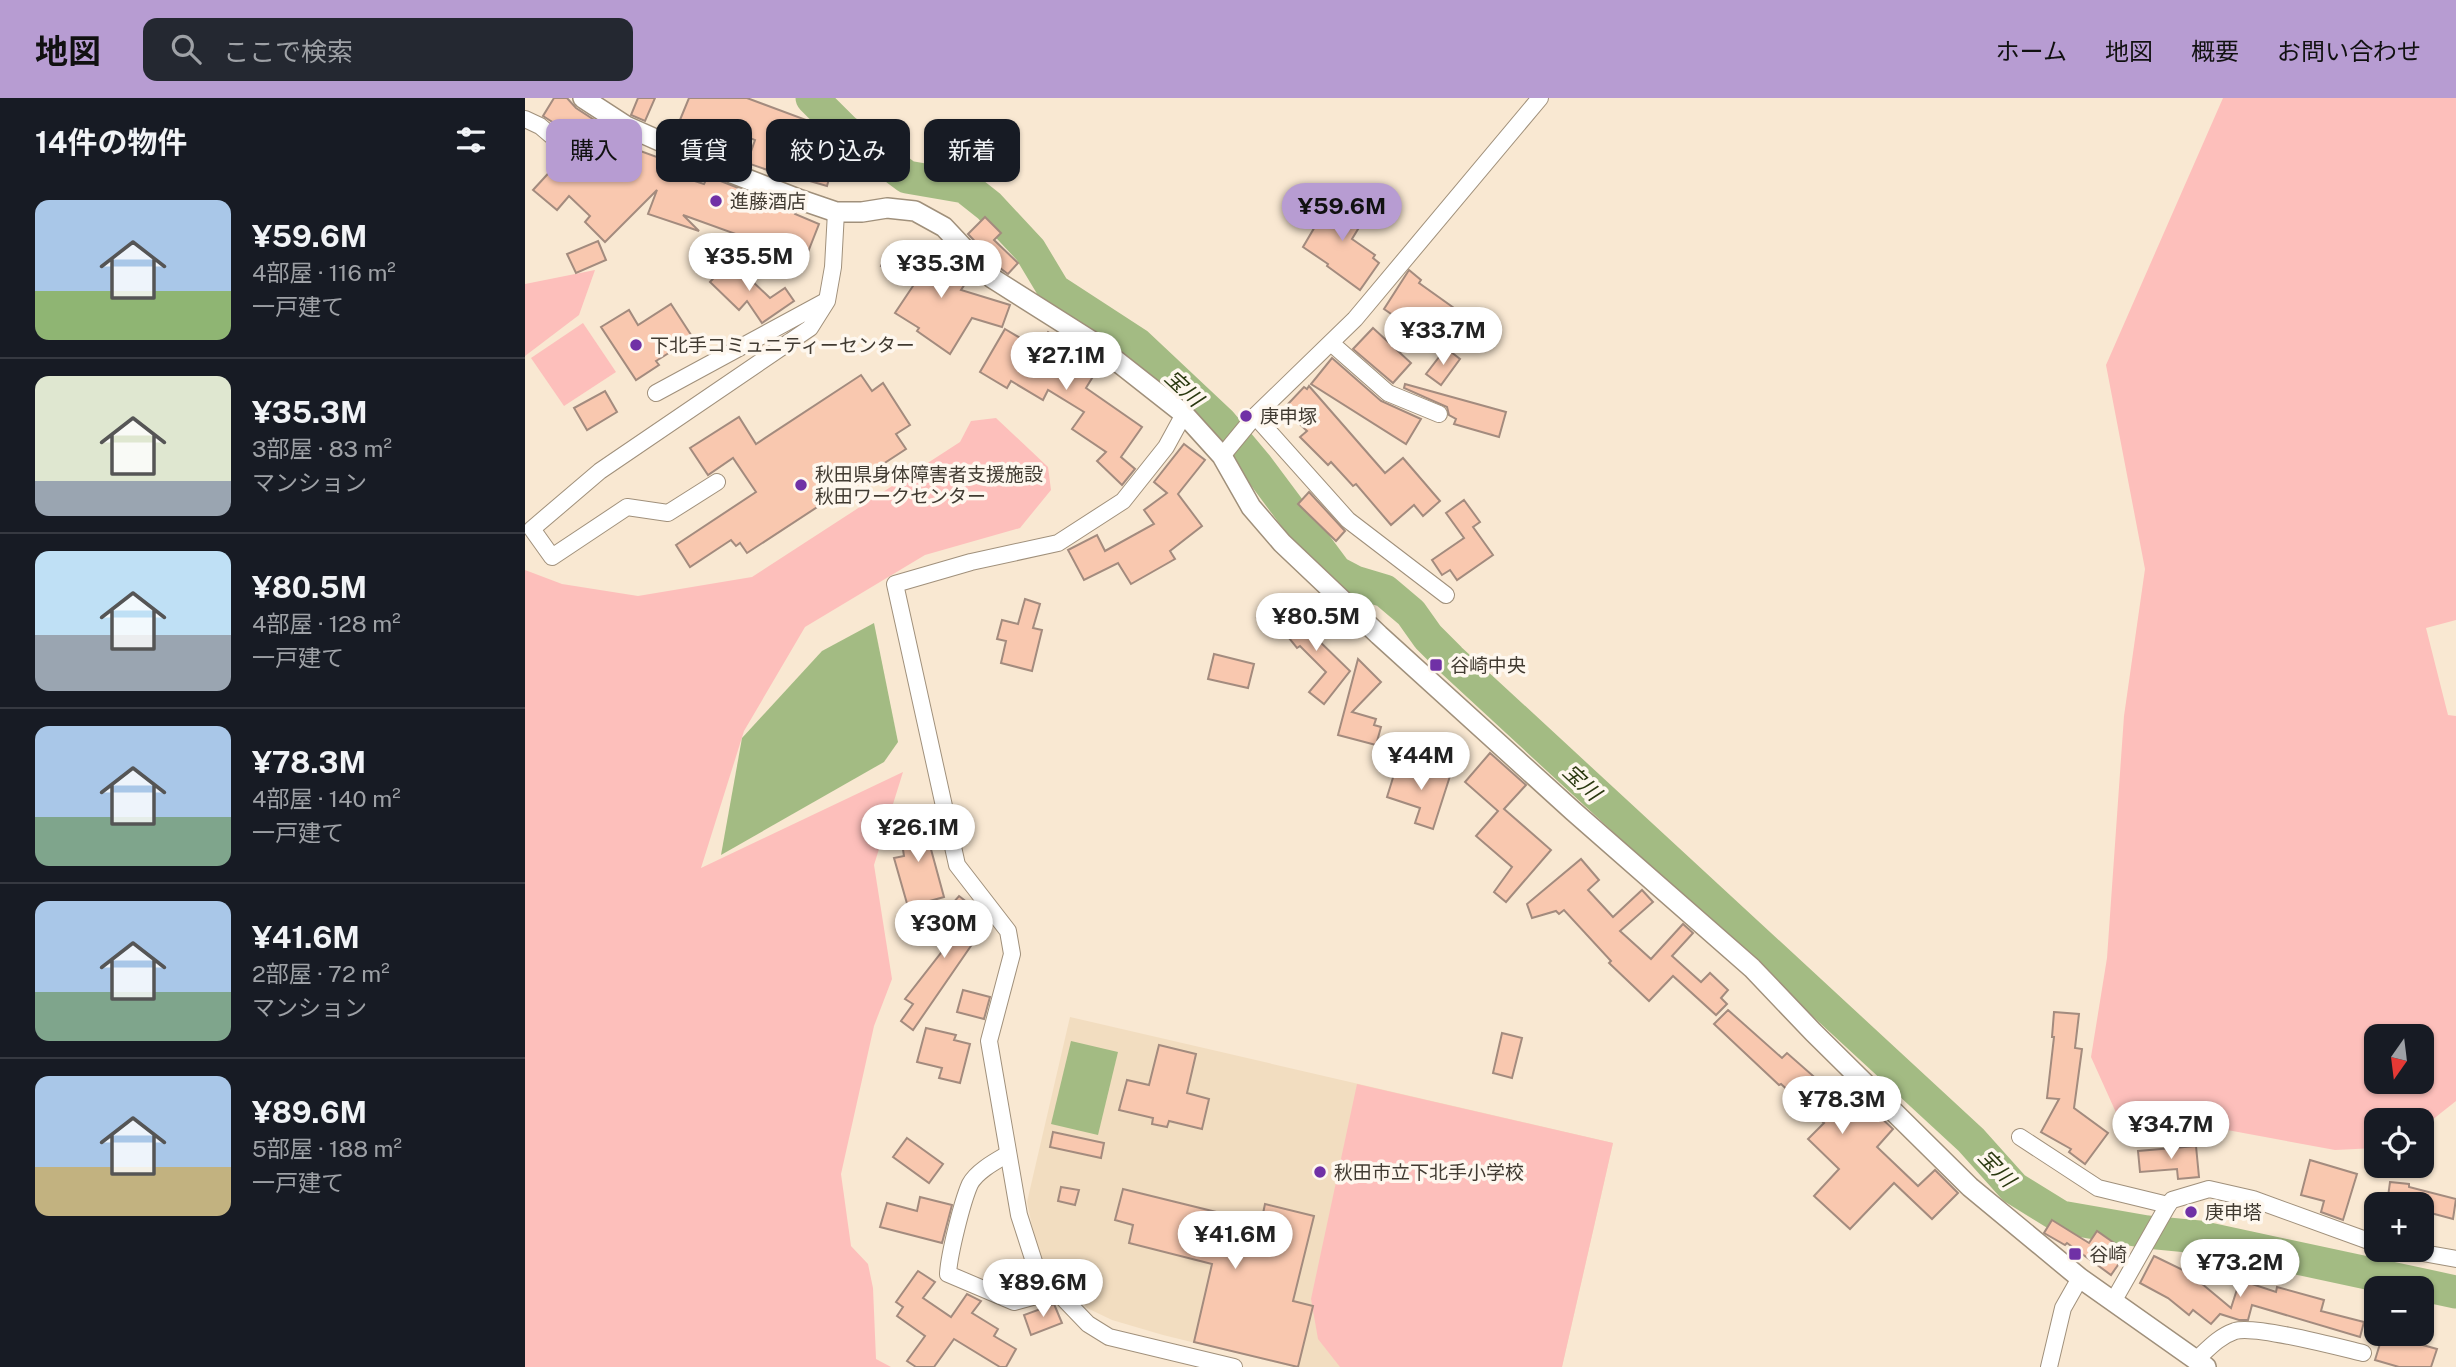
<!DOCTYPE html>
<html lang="ja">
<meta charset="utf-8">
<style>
body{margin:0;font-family:"Public Sans","Noto Sans JP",sans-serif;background:#242831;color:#f1f3f6;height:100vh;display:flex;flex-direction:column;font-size:26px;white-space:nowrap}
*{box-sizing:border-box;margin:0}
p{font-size:23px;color:#9ea1a6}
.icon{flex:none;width:38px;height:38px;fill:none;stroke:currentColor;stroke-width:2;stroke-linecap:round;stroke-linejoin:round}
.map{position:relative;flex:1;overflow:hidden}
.side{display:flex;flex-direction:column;background:#171b24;width:525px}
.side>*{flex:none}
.hud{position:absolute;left:21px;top:21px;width:665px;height:63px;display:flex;gap:14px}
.needle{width:46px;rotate:194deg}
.tools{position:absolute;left:1839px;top:926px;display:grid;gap:14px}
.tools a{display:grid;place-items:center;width:70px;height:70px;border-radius:14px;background:#171b24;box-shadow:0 2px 5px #0004;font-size:35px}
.price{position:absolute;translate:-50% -60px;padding:0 16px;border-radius:24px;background:#fff;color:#222;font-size:23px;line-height:46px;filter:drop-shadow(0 2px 4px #0008)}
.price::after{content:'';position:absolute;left:50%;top:42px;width:21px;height:16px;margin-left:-10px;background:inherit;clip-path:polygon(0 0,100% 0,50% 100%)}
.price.active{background:#b79cd2;color:#111}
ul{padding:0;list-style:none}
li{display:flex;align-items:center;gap:21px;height:175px;padding:0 35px}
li+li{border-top:2px solid #363941}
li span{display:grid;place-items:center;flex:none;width:196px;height:140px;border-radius:14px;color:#555}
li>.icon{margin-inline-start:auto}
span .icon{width:84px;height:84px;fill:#fffc;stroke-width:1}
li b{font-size:30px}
h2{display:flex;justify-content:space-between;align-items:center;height:84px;padding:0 35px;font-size:30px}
.chip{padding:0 24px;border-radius:14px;background:#171b24;box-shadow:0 2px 5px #0004;font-size:24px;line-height:63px}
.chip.active{background:#b79cd2;color:#111}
header{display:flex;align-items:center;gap:42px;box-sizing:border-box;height:98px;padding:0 35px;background:#b79cd2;color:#111}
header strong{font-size:33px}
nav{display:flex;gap:38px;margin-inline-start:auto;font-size:24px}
.search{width:490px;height:63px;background:#242831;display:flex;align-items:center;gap:18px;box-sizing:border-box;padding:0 24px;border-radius:14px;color:#9ea1a6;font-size:26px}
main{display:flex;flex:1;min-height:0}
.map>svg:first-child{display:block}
.built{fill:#f2ddc0}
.green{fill:#fdbfbb;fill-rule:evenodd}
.water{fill:#a3bb83}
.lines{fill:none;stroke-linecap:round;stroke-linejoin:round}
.river{stroke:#a3bb83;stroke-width:33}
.building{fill:#f9c8af;stroke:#a38b7e;stroke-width:2}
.minor-casing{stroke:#a0907b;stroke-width:18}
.tertiary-casing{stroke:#a0907b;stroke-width:22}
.minor{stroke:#fff;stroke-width:16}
.tertiary{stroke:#fff;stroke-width:19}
.poi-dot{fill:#7031a6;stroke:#fef7ee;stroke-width:2.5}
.labels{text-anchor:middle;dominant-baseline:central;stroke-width:7;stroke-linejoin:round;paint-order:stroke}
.poi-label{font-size:19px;fill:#413b32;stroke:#fef7ee;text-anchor:start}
.water-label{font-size:21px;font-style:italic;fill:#2a3910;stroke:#fef7ee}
</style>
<header>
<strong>地図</strong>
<div class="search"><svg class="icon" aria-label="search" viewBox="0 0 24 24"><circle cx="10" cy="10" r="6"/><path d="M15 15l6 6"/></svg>ここで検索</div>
<nav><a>ホーム</a><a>地図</a><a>概要</a><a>お問い合わせ</a></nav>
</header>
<main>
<section class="side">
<h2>14件の物件<svg class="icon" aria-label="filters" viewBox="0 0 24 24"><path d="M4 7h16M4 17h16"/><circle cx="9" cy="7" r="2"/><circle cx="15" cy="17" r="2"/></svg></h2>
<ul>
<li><span style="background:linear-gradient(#a9c7e8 65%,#8fb573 0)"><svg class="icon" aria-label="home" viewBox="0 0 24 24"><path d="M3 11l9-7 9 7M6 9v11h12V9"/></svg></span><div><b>¥59.6M</b><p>4部屋 · 116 m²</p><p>一戸建て</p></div></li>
<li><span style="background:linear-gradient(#dfe7d0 75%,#9aa5b1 0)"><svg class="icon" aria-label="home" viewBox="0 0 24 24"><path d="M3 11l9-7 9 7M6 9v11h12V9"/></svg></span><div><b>¥35.3M</b><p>3部屋 · 83 m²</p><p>マンション</p></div></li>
<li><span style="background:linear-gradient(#bfe0f5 60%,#9aa5b1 0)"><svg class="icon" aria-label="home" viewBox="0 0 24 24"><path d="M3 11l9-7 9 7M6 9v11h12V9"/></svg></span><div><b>¥80.5M</b><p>4部屋 · 128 m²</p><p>一戸建て</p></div></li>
<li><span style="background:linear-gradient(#a9c7e8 65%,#7fa58c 0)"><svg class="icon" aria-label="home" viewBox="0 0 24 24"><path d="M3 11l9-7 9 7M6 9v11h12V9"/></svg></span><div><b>¥78.3M</b><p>4部屋 · 140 m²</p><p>一戸建て</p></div></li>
<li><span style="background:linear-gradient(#a9c7e8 65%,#7fa58c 0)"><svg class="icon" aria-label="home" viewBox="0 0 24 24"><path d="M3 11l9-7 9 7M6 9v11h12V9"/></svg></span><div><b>¥41.6M</b><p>2部屋 · 72 m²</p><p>マンション</p></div></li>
<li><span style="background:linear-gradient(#a9c7e8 65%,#c2b280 0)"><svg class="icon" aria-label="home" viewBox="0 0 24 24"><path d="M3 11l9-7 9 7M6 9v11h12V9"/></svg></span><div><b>¥89.6M</b><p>5部屋 · 188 m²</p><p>一戸建て</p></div></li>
</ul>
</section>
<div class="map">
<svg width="1931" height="1269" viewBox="0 0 1931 1269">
<rect width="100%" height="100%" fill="#f9e8d2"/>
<path class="built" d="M545 919 1088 1045 1037 1269H768L638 1237 587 1222 562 1210 514 1162 502 1104Z"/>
<g class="green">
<path d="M1698 0H1931V522L1901 530 1923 617 1931 618V1003L1897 1030V1022H1852L1851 1050 1810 1052 1659 1024 1593 1019 1566 959 1582 860 1599 618 1620 471 1581 267ZM1897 938V984H1852V938Z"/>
<path d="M70 172 54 217 0 258V186Z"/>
<path d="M58 225 91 274 39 308 6 260Z"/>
<path d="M471 320 523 369 526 392 495 430 400 457 280 529 219 633 176 770 378 674 349 767 367 881 349 928 316 1076 326 1148 343 1166 348 1190 351 1261 366 1269H0V472L37 486 113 498 227 479 435 344 446 323Z"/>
<path d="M832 986 1088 1045 1037 1269H815L793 1241 786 1201Z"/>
</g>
<g class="water">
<path d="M349 525 373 644 359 664 196 757 217 640 297 553Z"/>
<path d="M546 943 593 954 573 1037 526 1026Z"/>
</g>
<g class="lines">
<path class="river" d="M287 0 319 32 382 79 440 89 464 108 505 152 529 192 612 246 696 325 732 368 811 474 830 484 860 493 886 515 903 539 925 561 1446 1042 1489 1090 1536 1119 1622 1134 1674 1139 1931 1194"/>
</g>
<g class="building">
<path d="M29 0H42L51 10 94 38 110 45 107 50 143 63 142 66 153 70 148 76 179 86 183 78 271 113 270 116 294 126 283 154 266 147 261 160 231 149 233 144 158 117 174 133 123 116 132 92 80 144 60 124 65 118 44 98 32 112 8 92 31 67 48 82 56 72 62 69 73 53 18 18Z"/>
<path d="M113 0H130L120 23 106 17Z"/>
<path d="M164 0H222L292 26 286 44 312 52 302 88 264 77 263 79 222 65 230 42 203 31 200 38 187 33 182 46 150 34Z"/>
<path d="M808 98 841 118 827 141 850 157 848 160 854 165 835 192 802 168 803 166 778 149Z"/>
<path d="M460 119 476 135 469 142 493 165 483 176 475 170 443 136Z"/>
<path d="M73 143 81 162 51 175 42 156Z"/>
<path d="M365 148 398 164 401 158 444 180 436 192 485 207 477 229 447 220 425 256 392 233 394 230 370 215 390 185 356 168Z"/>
<path d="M205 162 245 200 260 190 269 203 237 225 222 203 214 212 185 184Z"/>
<path d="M884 172 896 182 894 185 936 215 920 239 902 227 895 236 859 211Z"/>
<path d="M146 206 168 240 131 263 134 267 111 282 76 229 104 212 113 227Z"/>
<path d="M848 230 886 265 868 285 828 251Z"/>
<path d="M480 231 512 250 523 234 575 267 561 290 617 329 596 359 610 371 597 387 572 363 581 354 547 331 559 314 523 292 518 302 486 283 482 290 455 274Z"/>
<path d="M921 250 935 261 916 287 901 276Z"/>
<path d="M807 260 856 303 896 321 881 346 786 286Z"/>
<path d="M336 277 347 293 358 285 385 327 371 336 381 351 222 455 215 445 211 448 206 442 165 469 151 447 231 394 208 360 183 377 165 350 214 319 231 346Z"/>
<path d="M880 286 981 314 974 339 929 326 931 321 924 317 922 309 879 290Z"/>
<path d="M784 288 860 375 878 360 915 403 898 418 889 407 866 427 831 386 828 388 806 364 803 367 775 339 782 333 761 313 763 306 779 289 782 291Z"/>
<path d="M80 293 92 314 62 332 49 310Z"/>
<path d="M659 346 680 362 653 396 677 428 645 453 650 461 606 486 593 465 559 482 543 452 572 437 580 453 629 426 619 412 642 395 629 384Z"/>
<path d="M784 394 820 433 811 443 773 406Z"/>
<path d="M939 402 955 424 948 429 968 457 932 482 925 472 917 477 907 462 939 440 921 415Z"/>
<path d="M500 501 515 506 508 530 517 532 507 573 476 565 481 543 472 541 477 522 493 526Z"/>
<path d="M779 509 797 529 788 537 825 573 799 606 784 594 801 574 775 548 772 550 755 529Z"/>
<path d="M744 510 755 524 743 534 732 520Z"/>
<path d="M689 556 729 566 723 590 683 581Z"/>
<path d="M833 561 856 584 827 614 851 621 849 627 856 629 851 647 813 637Z"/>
<path d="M965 655 1001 687 979 711 1026 752 981 804 969 794 987 769 951 738 973 713 940 684Z"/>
<path d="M897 665 926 675 908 731 890 725 895 710 862 699 871 670 893 677Z"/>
<path d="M405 721 409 743 404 744 419 799 383 809 369 760 379 758 374 725Z"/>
<path d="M1056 761 1074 782 1063 792 1088 819 1117 792 1128 804 1095 833 1126 861 1158 826 1168 835 1147 858 1176 884 1185 875 1203 892 1196 900 1202 906 1191 917 1148 878 1124 903 1084 865 1086 863 1039 812 1034 816 1031 813 1007 820 1002 806Z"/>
<path d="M434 798 448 809 443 815 459 829 388 932 376 923 388 906 380 901 422 847 420 845 429 834 414 821Z"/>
<path d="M438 892 465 899 459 921 432 914Z"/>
<path d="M1203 912 1257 960 1262 955 1304 992 1315 982 1335 1004 1337 1002 1368 1031 1352 1049 1393 1088 1410 1072 1433 1095 1407 1121 1369 1085 1325 1131 1289 1098 1314 1071 1283 1041 1299 1025 1256 986 1254 987 1189 926Z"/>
<path d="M1529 914 1554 916 1550 950 1557 951 1549 1010 1583 1035 1560 1066 1544 1054 1546 1051 1516 1034 1534 1001 1522 1000 1529 939H1527Z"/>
<path d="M401 930 431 937 429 942 445 946 435 985 414 980 417 970 392 964Z"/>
<path d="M977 935 997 940 987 980 968 975Z"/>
<path d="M634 947 671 956 662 995 684 1001 677 1031 644 1023 642 1029 627 1026 628 1020 594 1012 602 982 624 987Z"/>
<path d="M528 1034 579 1045 576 1060 525 1049Z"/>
<path d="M382 1040 418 1066 404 1085 368 1059Z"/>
<path d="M1671 1048 1674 1079 1653 1081 1652 1071 1615 1074 1613 1053Z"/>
<path d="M1785 1062 1832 1076 1818 1122 1796 1114 1799 1103 1776 1097Z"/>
<path d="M1865 1084 1884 1086V1089L1931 1101 1928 1121 1902 1114 1904 1106H1862Z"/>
<path d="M536 1089 554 1092 550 1107 533 1103Z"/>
<path d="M598 1091 736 1125 740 1106 789 1118 768 1203 788 1208 773 1269 669 1244 687 1166 604 1145 608 1127 590 1122Z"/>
<path d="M395 1099 427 1107 417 1145 355 1129 362 1105 392 1113Z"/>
<path d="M1527 1122 1564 1145 1572 1133 1602 1154 1586 1177 1542 1145 1540 1147 1519 1135Z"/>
<path d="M1629 1158 1664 1175 1706 1210 1715 1182 1751 1194 1752 1189 1799 1202 1796 1213 1839 1224 1835 1239 1727 1207 1723 1222H1714L1695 1216 1686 1226 1668 1212 1664 1217 1643 1200 1615 1185Z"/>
<path d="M393 1173 410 1184 398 1200 426 1219 442 1196 456 1203 447 1215 473 1231 469 1238 491 1251 481 1269H475L429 1241 409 1269H391L382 1263 400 1238 372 1218 378 1209 371 1204Z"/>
<path d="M529 1206 537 1225 506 1237 499 1217Z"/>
<path d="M1858 1236 1912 1251 1906 1269H1874L1850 1262Z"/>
</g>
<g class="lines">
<defs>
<g id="minor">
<path d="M0 21 15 28 55 62"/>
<path d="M806 245 863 295 914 316"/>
<path d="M131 295 299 204"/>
<path d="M659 316 641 349 598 403 533 445 446 464 370 486 432 767 483 833 487 856 464 943 494 1117 512 1173 563 1226 584 1239 709 1269"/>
<path d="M730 318 823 422 921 497"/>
<path d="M697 358 730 318 830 221 1015 0"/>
<path d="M192 384 143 415 102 409 27 459 7 431 75 373 285 230 302 203 308 169 311 114"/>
<path d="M1495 1039 1573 1090 1643 1107"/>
<path d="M483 1056C471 1063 452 1073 445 1086 437 1104 424 1157 423 1176L489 1204 511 1198 528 1190"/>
<path d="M1881 1152 1931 1161"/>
<path d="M1589 1202 1643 1107 1647 1102 1684 1091 1728 1101 1852 1146"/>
<path d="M1671 1262C1683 1251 1693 1239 1710 1233 1730 1227 1813 1249 1838 1255"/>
<path d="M1524 1269 1538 1210 1555 1180"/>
</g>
<path id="tertiary" d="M58 0 101 28 209 76 276 102 311 114H337L362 110 390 113 419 129 467 180 565 242 659 316 697 358 726 409 757 445 854 537 1048 713 1227 870 1288 934 1445 1089 1555 1180 1681 1269"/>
</defs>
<use href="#minor" class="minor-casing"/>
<use href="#tertiary" class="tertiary-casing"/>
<use href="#minor" class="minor"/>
<use href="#tertiary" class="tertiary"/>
</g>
<g class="poi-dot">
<circle cx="191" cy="103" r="7"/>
<circle cx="111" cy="247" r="7"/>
<circle cx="721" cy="318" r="7"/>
<circle cx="276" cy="387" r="7"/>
<rect x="904" y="560" width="14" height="14" rx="3.5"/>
<circle cx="795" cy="1074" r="7"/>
<circle cx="1666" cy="1114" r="7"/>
<rect x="1543" y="1149" width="14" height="14" rx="3.5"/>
</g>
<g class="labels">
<g class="poi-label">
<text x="205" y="103">進藤酒店</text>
<text x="125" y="247">下北手コミュニティーセンター</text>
<text x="735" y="318">庚申塚</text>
<text x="290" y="376">秋田県身体障害者支援施設<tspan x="290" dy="22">秋田ワークセンター</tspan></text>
<text x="925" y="567">谷崎中央</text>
<text x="809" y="1074">秋田市立下北手小学校</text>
<text x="1680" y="1114">庚申塔</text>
<text x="1564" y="1156">谷崎</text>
</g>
<g class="water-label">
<text transform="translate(659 290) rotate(43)">宝川</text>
<text transform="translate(1057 684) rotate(43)">宝川</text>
<text transform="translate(1472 1070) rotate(46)">宝川</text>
</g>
</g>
</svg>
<div class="tools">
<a><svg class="needle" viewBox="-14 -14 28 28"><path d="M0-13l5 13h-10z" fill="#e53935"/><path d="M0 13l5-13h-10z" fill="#9ea1a6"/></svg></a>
<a><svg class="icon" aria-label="locate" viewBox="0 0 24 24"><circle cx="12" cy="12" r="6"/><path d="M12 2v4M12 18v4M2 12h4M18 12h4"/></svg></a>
<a>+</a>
<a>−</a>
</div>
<b class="price active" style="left:817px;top:145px">¥59.6M</b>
<b class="price" style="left:224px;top:195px">¥35.5M</b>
<b class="price" style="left:416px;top:202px">¥35.3M</b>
<b class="price" style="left:918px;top:269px">¥33.7M</b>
<b class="price" style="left:541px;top:294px">¥27.1M</b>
<b class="price" style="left:791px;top:555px">¥80.5M</b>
<b class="price" style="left:896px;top:694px">¥44M</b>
<b class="price" style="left:393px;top:766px">¥26.1M</b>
<b class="price" style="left:419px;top:862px">¥30M</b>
<b class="price" style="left:1317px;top:1038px">¥78.3M</b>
<b class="price" style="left:1646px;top:1063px">¥34.7M</b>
<b class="price" style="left:710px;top:1173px">¥41.6M</b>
<b class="price" style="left:1715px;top:1201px">¥73.2M</b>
<b class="price" style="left:518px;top:1221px">¥89.6M</b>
<div class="hud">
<a class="chip active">購入</a>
<a class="chip">賃貸</a>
<a class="chip">絞り込み</a>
<a class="chip">新着</a>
</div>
</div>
</main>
